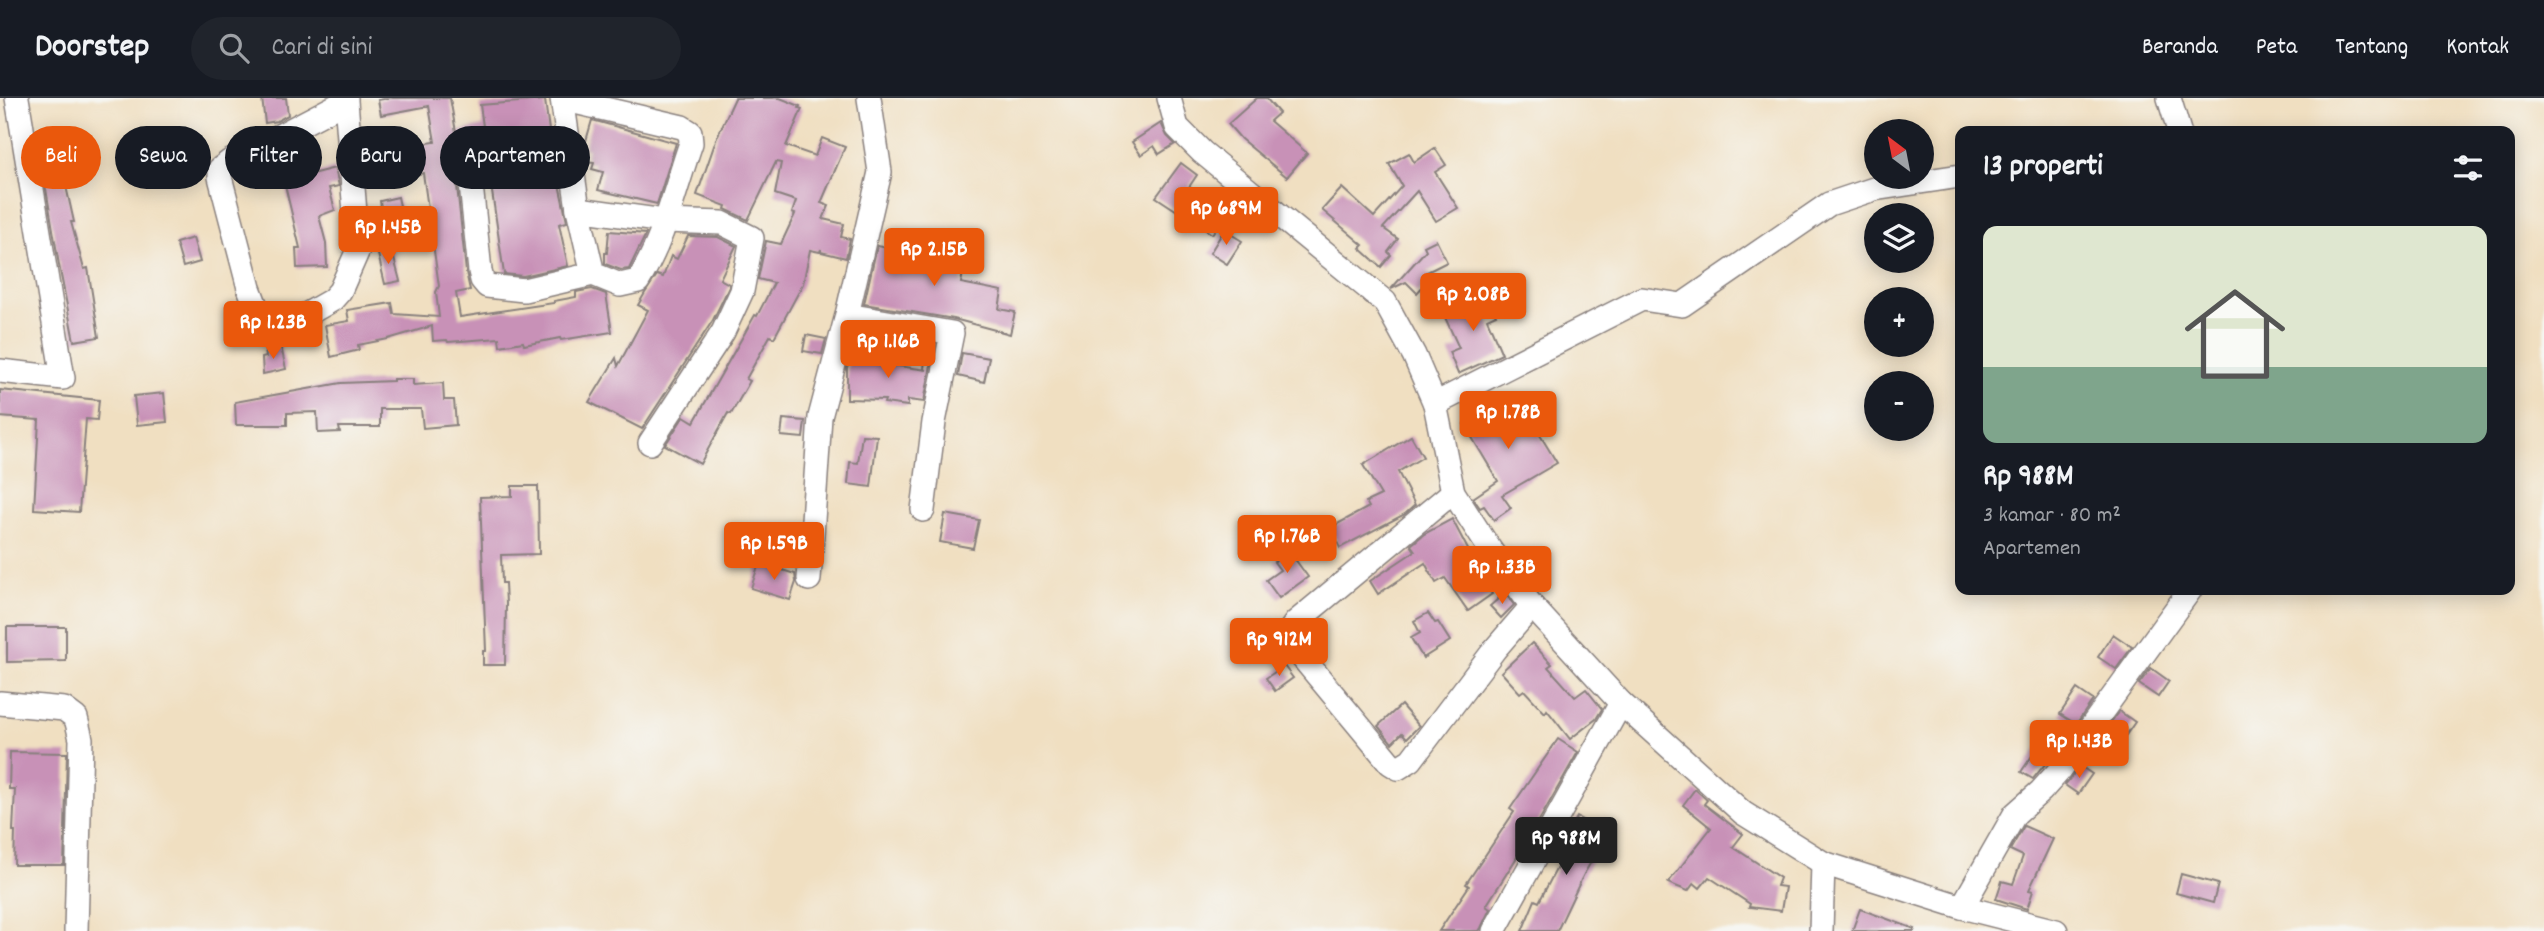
<!DOCTYPE html>
<html lang="id">
<meta charset="utf-8">
<style>
body{margin:0;font-family:Dekko,sans-serif;background:#20242c;color:#f1f3f6;height:100vh;display:flex;flex-direction:column;font-size:26px;white-space:nowrap}
*{box-sizing:border-box;margin:0}
p{font-size:23px;color:#9ea1a6}
.icon{flex:none;width:38px;height:38px;fill:none;stroke:currentColor;stroke-width:2;stroke-linecap:round;stroke-linejoin:round}
.map{position:relative;flex:1;overflow:hidden}
.details{position:absolute;left:1955px;top:28px;width:560px;height:469px;display:flex;flex-direction:column;background:#171b24;border-radius:14px;box-shadow:0 4px 18px #0003}
.details>*{flex:none}
.hud{position:absolute;left:21px;top:28px;width:665px;height:63px;display:flex;gap:14px}
.needle{width:46px;rotate:328deg}
.fabs{position:absolute;left:1864px;top:21px;display:grid;gap:14px}
.fabs a{display:grid;place-items:center;width:70px;height:70px;border-radius:50%;background:#171b24;box-shadow:0 4px 18px #0003;font-size:35px}
.price{position:absolute;translate:-50% -60px;padding:0 16px;border-radius:7px;background:#ea580c;color:#fff;font-size:23px;line-height:46px;filter:drop-shadow(0 2px 4px #0008)}
.price::after{content:'';position:absolute;left:50%;top:42px;width:21px;height:16px;margin-left:-10px;background:inherit;clip-path:polygon(0 0,100% 0,50% 100%)}
.price.on{background:#222;color:#fff}
ul{padding:0;list-style:none}
li{display:grid;align-content:center;gap:14px;height:371px;padding:0 28px}
li+li{border-top:2px solid #363941}
li span{display:grid;place-items:center;height:217px;border-radius:14px;color:#555}
li>.icon{margin-inline-start:auto}
span .icon{width:126px;height:126px;fill:#fffc;stroke-width:1}
li b{font-size:30px}
h2{display:flex;justify-content:space-between;align-items:center;height:84px;padding:0 28px;font-size:30px}
.pill{padding:0 24px;border-radius:32px;background:#171b24;box-shadow:0 4px 18px #0003;font-size:24px;line-height:63px}
.pill.on{background:#ea580c;color:#fff}
header{display:flex;align-items:center;gap:42px;box-sizing:border-box;height:98px;padding:0 35px;background:#171b24;border-bottom:2px solid #363941}
header strong{font-size:33px}
nav{display:flex;gap:38px;margin-inline-start:auto;font-size:24px}
.search{width:490px;height:63px;background:#20242c;display:flex;align-items:center;gap:18px;box-sizing:border-box;padding:0 24px;border-radius:38px;color:#9ea1a6;font-size:26px}
.map>svg:first-child{display:block}
.building{fill:#c891b7}
.lines{fill:none;stroke-linecap:round;stroke-linejoin:round}
.minor-casing{stroke:#89807e;stroke-width:26}
.minor{stroke:#fff;stroke-width:23}
</style>
<header>
<strong>Doorstep</strong>
<div class="search"><svg class="icon" aria-label="search" viewBox="0 0 24 24"><circle cx="10" cy="10" r="6"/><path d="M15 15l6 6"/></svg>Cari di sini</div>
<nav><a>Beranda</a><a>Peta</a><a>Tentang</a><a>Kontak</a></nav>
</header>
<div class="map">
<svg width="2544" height="833" viewBox="0 0 2544 833">
<rect width="100%" height="100%" fill="#f6f6f2"/>
<filter id="ink" filterUnits="userSpaceOnUse"><feTurbulence type="fractalNoise" baseFrequency=".0143" numOctaves="2"/><feDisplacementMap in="SourceGraphic" scale="14" xChannelSelector="R" yChannelSelector="G"/><feConvolveMatrix kernelMatrix="1 2 1 2 8 2 1 2 1" color-interpolation-filters="sRGB"/></filter>
<filter id="wash" filterUnits="userSpaceOnUse"><feTurbulence type="fractalNoise" baseFrequency=".00686" numOctaves="4" result="noise"/><feDisplacementMap in="SourceGraphic" scale="28" xChannelSelector="R" yChannelSelector="G"/><feGaussianBlur stdDeviation="1.57" result="paint"/><feColorMatrix in="noise" values="0 0 0 0 0 0 0 0 0 0 0 0 0 0 0 0 0 1.4 0 .05"/><feComposite in="paint" operator="in"/></filter>
<g filter="url(#wash)">
<rect width="100%" height="100%" fill="#f0dfc1"/>
<g id="blocks">
<g class="building">
<path d="M262 0H286L288 17 277 23 265 25Z"/>
<path d="M389 0H450L456 34 483 28 480 7 545 2 556 86H559L567 124 559 126 568 168 523 178 504 176 489 73 484 74 479 49 467 44 460 46 456 52 454 59 466 174 470 192 456 195 460 219 554 205V203L576 199V194L592 191 606 196 612 234 561 242 560 240 524 247 523 244 500 248 499 240 448 244 447 242 433 243 432 228 388 241 358 247 359 252 331 259 325 227 349 223 347 212 392 205 394 216 439 219 436 194 439 188 423 75 385 85 378 52 435 44 429 8 381 17 378 2Z"/>
<path d="M735 0H780L800 8 799 10 802 11 786 48 815 58 822 40 845 49 821 105 829 108 823 121 844 126 841 139 850 141 846 160 821 154V151L820 154 810 152 803 186 774 240 770 238 746 281 750 283 731 316 728 315 700 366 665 347 684 318 694 324 755 217 757 218 774 185 758 181 766 143 781 146 795 116 792 115 796 103 775 96 781 65 776 64 748 122 725 111 726 108 697 97 717 39Z"/>
<path d="M1257 0H1266L1279 15 1270 23 1307 55 1287 79 1241 41 1228 26Z"/>
<path d="M592 22 676 45 657 106 598 92 603 74 592 71 594 65 586 64 588 51 584 50Z"/>
<path d="M1161 25 1167 38 1175 46 1159 56 1154 48 1141 57 1132 44Z"/>
<path d="M51 30 52 38 61 36 64 51 58 52 74 124H71L84 171 88 170 99 239 74 243 59 167 36 32Z"/>
<path d="M1435 50 1446 67 1435 74 1458 110 1436 123 1417 93 1383 130 1398 141 1388 154 1391 157 1381 169 1360 150 1363 147 1322 112 1342 90 1374 119 1402 88 1389 66 1409 55 1414 64Z"/>
<path d="M1181 65 1197 77 1189 89 1226 116 1212 136 1156 99Z"/>
<path d="M335 70 339 88 329 90 335 112 319 118 326 145 327 169 297 170 296 150H300L284 83Z"/>
<path d="M398 99 402 117 383 121 380 103Z"/>
<path d="M1224 132 1242 143 1227 166 1210 155Z"/>
<path d="M609 133 646 136 629 171 621 172 605 166V155H607Z"/>
<path d="M688 138 718 139 736 148 720 181 729 186V189L713 222 642 331 589 304 616 260 618 268 648 212 638 207 645 195 657 177 663 179 671 158 677 161Z"/>
<path d="M193 140 200 164 183 169 176 145Z"/>
<path d="M1436 142 1447 164 1427 174 1432 178 1417 195 1406 184 1391 191 1426 152 1424 148Z"/>
<path d="M925 145 958 151 956 163 965 164 961 185 1002 193 999 211 1015 214 1010 236 954 221 864 206 877 148 922 156Z"/>
<path d="M391 149 400 183 385 186 377 152Z"/>
<path d="M1486 195 1496 217 1487 221 1502 256 1458 276 1449 254 1459 250 1443 215Z"/>
<path d="M806 237 826 241 822 256 803 253Z"/>
<path d="M927 245 935 246 924 304 908 302V308L884 305 885 302 847 301V270L851 258 883 259V266L927 272 924 271Z"/>
<path d="M281 249 286 271 263 276 262 260 266 259 265 252Z"/>
<path d="M962 255 989 260 984 284 958 278Z"/>
<path d="M393 281H413V287L443 285 444 302H454L456 327 423 330 421 311H380V329H339L340 334 318 335 317 314 287 315V327H236L235 304 341 285 393 283Z"/>
<path d="M0 292 99 302 97 322 86 321 79 414 34 411 39 322 0 319Z"/>
<path d="M164 295 167 324 137 327 134 298Z"/>
<path d="M1515 296 1557 365 1502 397 1511 410 1494 422 1484 408 1480 410 1473 400 1498 383 1464 326Z"/>
<path d="M783 321 805 323 803 340 781 338Z"/>
<path d="M862 337 877 338 871 389 848 386 850 364 858 365Z"/>
<path d="M1411 338 1423 359 1398 374 1415 407 1405 416 1340 450 1330 430 1369 409 1366 404 1381 397 1363 367Z"/>
<path d="M512 388H538L539 456 501 457 502 485H505L506 506 505 567H483V553H486L480 399 512 398Z"/>
<path d="M945 416 979 422 973 450 940 444Z"/>
<path d="M1452 421 1475 465 1472 466 1492 496 1468 513 1445 480 1436 485 1425 465 1378 496 1370 483 1415 453 1411 447 1424 436Z"/>
<path d="M1289 453 1308 479 1279 500 1266 482 1280 472 1274 464Z"/>
<path d="M759 465 795 476 796 484 790 502 751 490Z"/>
<path d="M1505 495 1514 507 1501 520 1490 508Z"/>
<path d="M1428 515 1435 525 1438 524 1450 543 1423 560 1411 540 1420 535 1414 523Z"/>
<path d="M7 529H66V563L7 564Z"/>
<path d="M2113 536 2132 549 2116 571 2098 559Z"/>
<path d="M1532 545 1552 566 1548 569 1575 599 1586 591 1602 611 1596 621 1570 641 1547 612 1545 615 1524 592 1520 595 1501 574Z"/>
<path d="M1284 568 1293 580 1275 593 1266 580Z"/>
<path d="M2151 570 2169 583 2158 599 2139 586Z"/>
<path d="M2077 591 2093 602 2076 626 2060 616Z"/>
<path d="M1401 607 1419 628 1407 640 1402 635 1392 645 1378 628Z"/>
<path d="M2119 613 2135 624 2118 649 2101 638Z"/>
<path d="M2045 639 2059 649 2033 681 2021 674Z"/>
<path d="M1558 641 1578 654 1531 737 1486 808 1490 811 1481 830 1479 833H1439L1469 788 1466 786 1514 714 1510 711Z"/>
<path d="M10 654 67 655 64 767H14L15 733H13L15 691H9Z"/>
<path d="M2080 668 2092 676 2078 696 2065 687Z"/>
<path d="M1695 691 1707 702 1704 706 1743 736 1733 749 1780 780 1777 788 1785 789 1781 813 1749 809 1750 806 1709 779 1700 790 1694 785 1688 793 1668 785 1711 730 1683 707Z"/>
<path d="M1577 719 1607 736 1583 778 1557 833H1522L1535 802 1539 804 1563 758 1557 754Z"/>
<path d="M2024 728 2053 741 2029 792 2033 793 2027 811 1996 801 2002 783 2013 786 2023 758 2010 752Z"/>
<path d="M2181 776 2218 786 2213 805 2176 795Z"/>
<path d="M1860 811 1915 831 1914 833H1852Z"/>
</g>
</g>
</g>
<g filter="url(#ink)">
<use href="#blocks" fill-opacity="0" stroke="#89807e" stroke-width="2"/>
<g class="lines">
<defs>
<g id="minor">
<path d="M346 0V3L358 152 340 193 332 202 288 227 271 224 264 219 257 211 249 190 220 79V71L229 64 346 3"/>
<path d="M562 0 578 111 593 176 620 187 638 183C664 142 675 91 691 45L690 34 682 29 562 1"/>
<path d="M1169 0 1177 29 1202 54 1385 204 1414 257 1435 306 1453 394 1491 453 1532 508 1621 605 1743 715 1823 765 1962 809 2056 833"/>
<path d="M2169 0 2179 33"/>
<path d="M468 58 480 173 482 182 487 188 524 192 593 176"/>
<path d="M578 111 664 123 722 125 752 140 742 193 723 234 650 345"/>
<path d="M847 217 952 235 934 324 923 412"/>
<path d="M0 273 63 280 17 0"/>
<path d="M1435 306 1642 201 1682 207 1829 106 1874 91 1960 78"/>
<path d="M1453 394 1296 524 1287 537 1292 547 1390 665 1398 670 1411 662 1495 551 1532 508"/>
<path d="M809 481 820 319 847 217 880 74 869 0"/>
<path d="M0 605 64 611 76 620 81 641 76 833"/>
<path d="M1962 809 2015 716 2041 693 2059 673 2190 492"/>
<path d="M1494 833 1621 605"/>
<path d="M1821 833 1823 765"/>
</g>
</defs>
<use href="#minor" class="minor-casing"/>
<use href="#minor" class="minor"/>
</g>
</g>
</svg>
<div class="fabs">
<a><svg class="needle" viewBox="-14 -14 28 28"><path d="M0-13l5 13h-10z" fill="#e53935"/><path d="M0 13l5-13h-10z" fill="#9ea1a6"/></svg></a>
<a><svg class="icon" aria-label="layers" viewBox="0 0 24 24"><path d="M12 4l9 5-9 5-9-5zM3 14l9 5 9-5"/></svg></a>
<a>+</a>
<a>−</a>
</div>
<b class="price" style="left:1226px;top:149px">Rp 689M</b>
<b class="price" style="left:388px;top:168px">Rp 1.45B</b>
<b class="price" style="left:934px;top:190px">Rp 2.15B</b>
<b class="price" style="left:1473px;top:235px">Rp 2.08B</b>
<b class="price" style="left:273px;top:263px">Rp 1.23B</b>
<b class="price" style="left:888px;top:282px">Rp 1.16B</b>
<b class="price" style="left:1508px;top:353px">Rp 1.78B</b>
<b class="price" style="left:1287px;top:477px">Rp 1.76B</b>
<b class="price" style="left:774px;top:484px">Rp 1.59B</b>
<b class="price" style="left:1502px;top:508px">Rp 1.33B</b>
<b class="price" style="left:1279px;top:580px">Rp 912M</b>
<b class="price" style="left:2079px;top:682px">Rp 1.43B</b>
<b class="price on" style="left:1566px;top:779px">Rp 988M</b>
<div class="hud">
<a class="pill on">Beli</a>
<a class="pill">Sewa</a>
<a class="pill">Filter</a>
<a class="pill">Baru</a>
<a class="pill">Apartemen</a>
</div>
<section class="details">
<h2>13 properti<svg class="icon" aria-label="filters" viewBox="0 0 24 24"><path d="M4 7h16M4 17h16"/><circle cx="9" cy="7" r="2"/><circle cx="15" cy="17" r="2"/></svg></h2>
<ul>
<li><span style="background:linear-gradient(#dfe7d0 65%,#7fa58c 0)"><svg class="icon" aria-label="home" viewBox="0 0 24 24"><path d="M3 11l9-7 9 7M6 9v11h12V9"/></svg></span><div><b>Rp 988M</b><p>3 kamar · 80 m²</p><p>Apartemen</p></div></li>
</ul>
</section>
</div>
